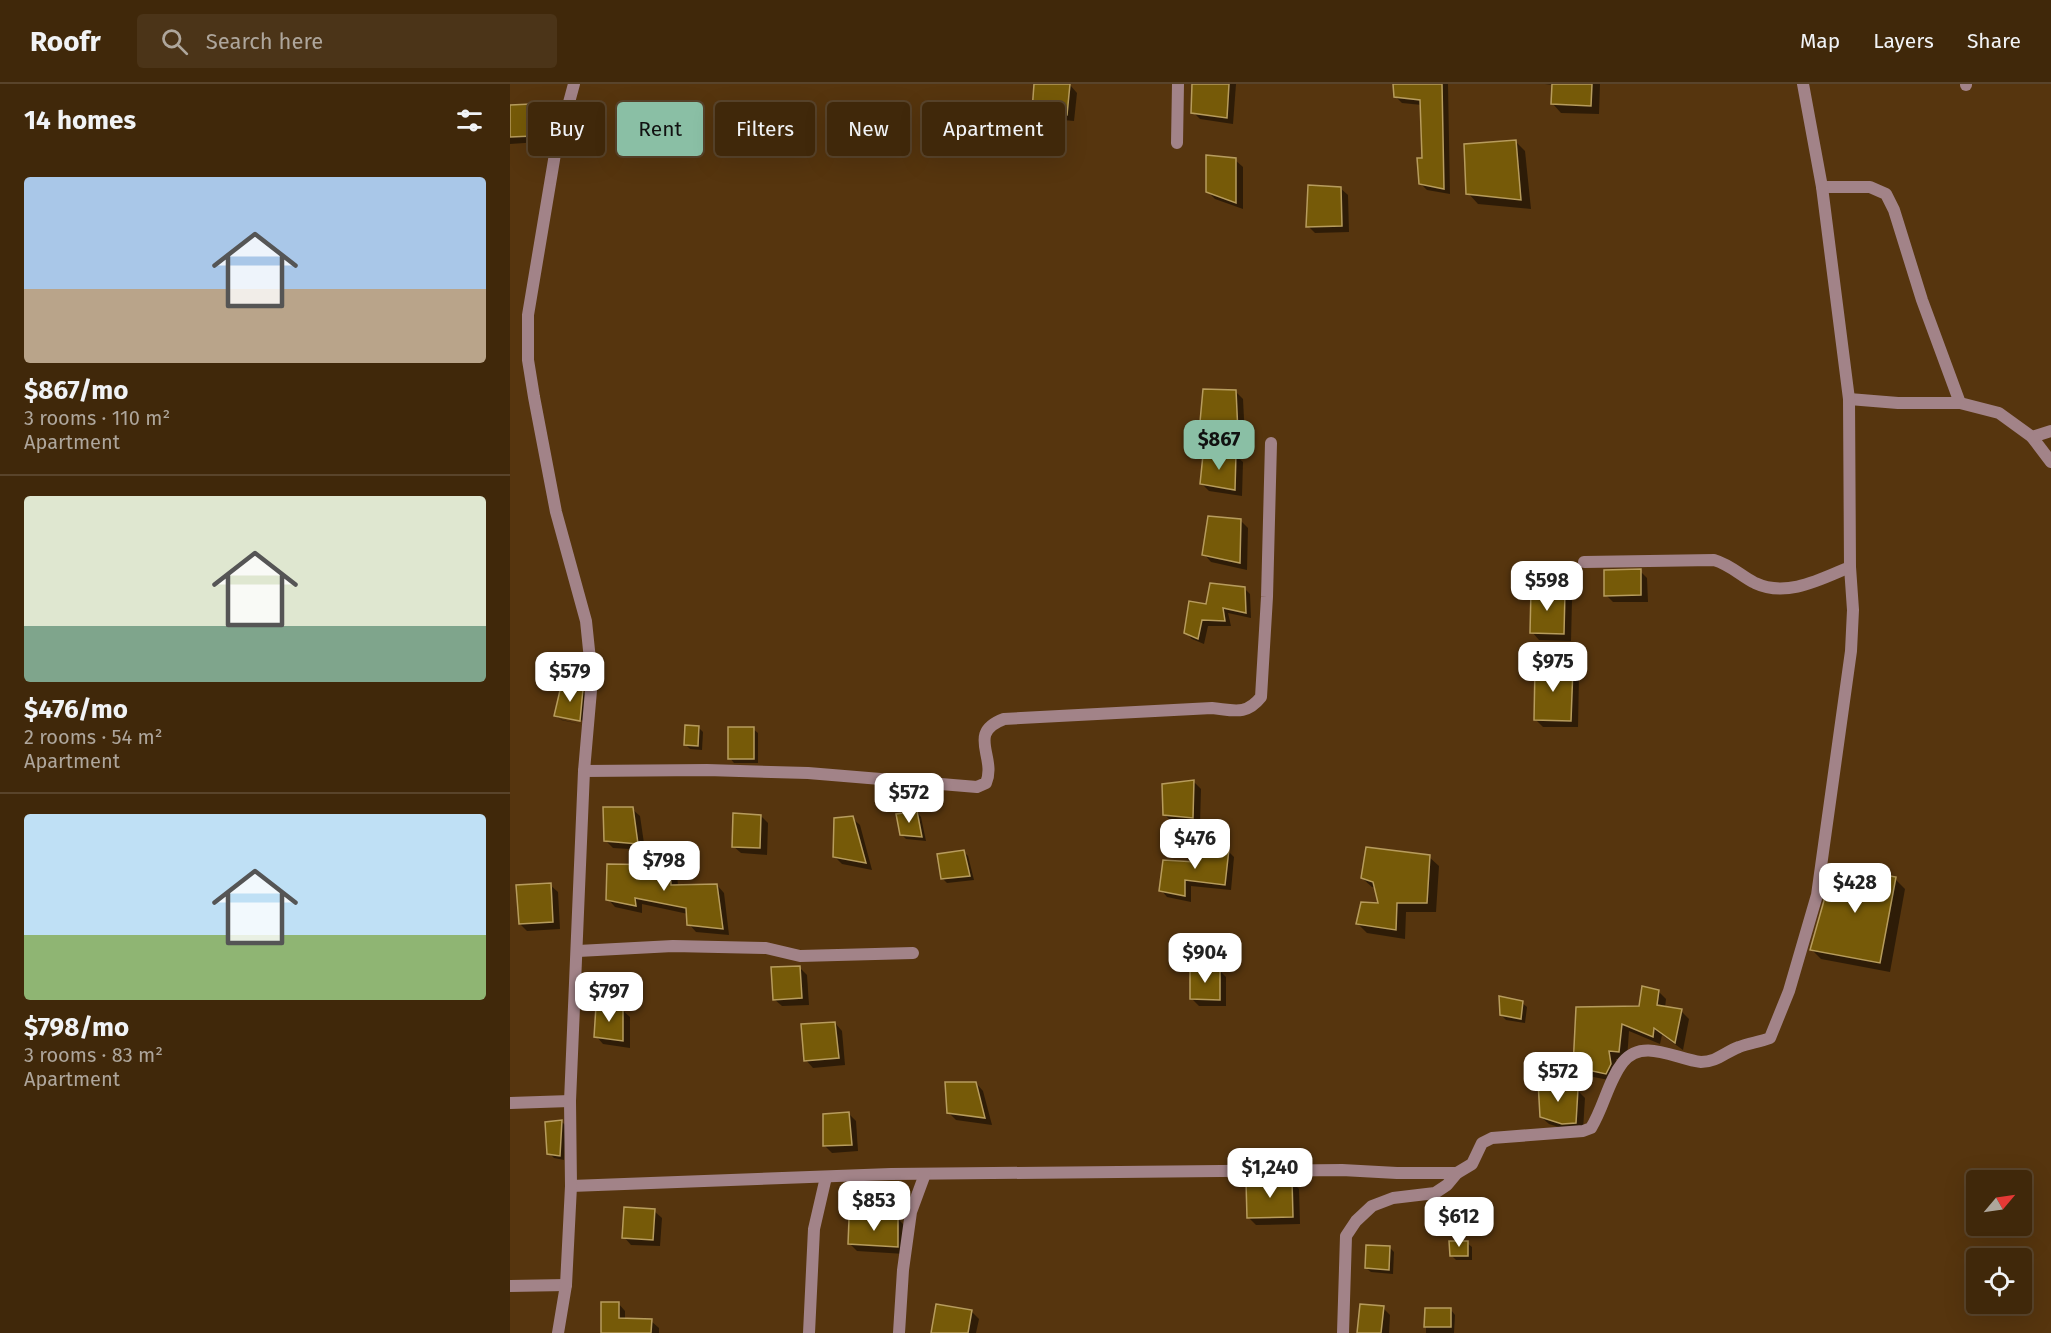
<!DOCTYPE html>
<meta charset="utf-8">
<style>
body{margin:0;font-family:"Fira Sans",sans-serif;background:#4b3418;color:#f1f3f6;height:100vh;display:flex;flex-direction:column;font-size:22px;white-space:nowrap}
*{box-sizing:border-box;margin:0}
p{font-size:20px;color:#aea69c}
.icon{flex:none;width:33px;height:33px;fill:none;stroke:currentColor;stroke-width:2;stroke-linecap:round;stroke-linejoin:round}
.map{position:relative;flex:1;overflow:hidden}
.sheet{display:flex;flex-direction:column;background:#40280a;width:510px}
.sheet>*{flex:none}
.guide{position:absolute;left:18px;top:18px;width:570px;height:54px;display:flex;gap:12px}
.needle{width:39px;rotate:61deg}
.controls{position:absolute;left:1456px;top:1086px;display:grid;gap:12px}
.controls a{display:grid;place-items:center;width:66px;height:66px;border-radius:6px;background:#40280a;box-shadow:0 6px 24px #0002,0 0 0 2px #59442b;font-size:30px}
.price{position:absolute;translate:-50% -51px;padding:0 14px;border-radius:12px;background:#fff;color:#222;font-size:20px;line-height:39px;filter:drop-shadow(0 2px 3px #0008)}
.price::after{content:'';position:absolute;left:50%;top:36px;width:18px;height:14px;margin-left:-9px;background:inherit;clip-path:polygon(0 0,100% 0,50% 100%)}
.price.current{background:#8abfa5;color:#111}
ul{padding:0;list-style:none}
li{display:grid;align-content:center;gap:12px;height:318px;padding:0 24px}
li+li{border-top:2px solid #59442b}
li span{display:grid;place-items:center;height:186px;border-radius:6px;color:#555}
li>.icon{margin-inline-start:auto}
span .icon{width:108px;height:108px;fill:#fffc;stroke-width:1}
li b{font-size:26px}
h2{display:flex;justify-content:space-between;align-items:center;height:72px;padding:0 24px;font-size:26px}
.tag{padding:0 21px;border-radius:6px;background:#40280a;box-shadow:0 6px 24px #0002,0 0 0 2px #59442b;font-size:21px;line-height:54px}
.tag.current{background:#8abfa5;color:#111}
header{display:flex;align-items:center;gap:36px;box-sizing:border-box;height:84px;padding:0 30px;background:#40280a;border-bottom:2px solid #59442b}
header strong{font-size:28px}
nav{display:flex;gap:33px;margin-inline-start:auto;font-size:21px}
.search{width:420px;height:54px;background:#4b3418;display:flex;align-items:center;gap:15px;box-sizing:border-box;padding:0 21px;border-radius:6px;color:#aea69c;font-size:22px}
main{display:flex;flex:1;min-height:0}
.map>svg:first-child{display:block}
.shadow{fill:#0007}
.building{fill:#765a08;stroke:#b79c5d;stroke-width:1.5}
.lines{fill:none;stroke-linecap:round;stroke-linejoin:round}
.street{stroke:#a28388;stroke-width:12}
</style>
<header>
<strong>Roofr</strong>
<div class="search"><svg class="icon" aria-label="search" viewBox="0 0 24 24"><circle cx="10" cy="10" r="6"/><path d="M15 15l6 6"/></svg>Search here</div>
<nav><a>Map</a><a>Layers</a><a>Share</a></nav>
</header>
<main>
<section class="sheet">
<h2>14 homes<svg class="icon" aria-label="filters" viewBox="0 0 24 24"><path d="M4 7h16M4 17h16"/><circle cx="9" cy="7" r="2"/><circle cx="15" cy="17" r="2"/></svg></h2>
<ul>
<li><span style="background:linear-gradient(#a9c7e8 60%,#b9a48a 0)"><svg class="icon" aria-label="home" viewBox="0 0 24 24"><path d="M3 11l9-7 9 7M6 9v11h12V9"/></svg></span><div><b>$867/mo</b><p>3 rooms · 110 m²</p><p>Apartment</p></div></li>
<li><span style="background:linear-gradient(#dfe7d0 70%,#7fa58c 0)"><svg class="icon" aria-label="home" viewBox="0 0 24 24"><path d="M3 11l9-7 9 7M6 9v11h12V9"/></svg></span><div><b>$476/mo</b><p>2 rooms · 54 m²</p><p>Apartment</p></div></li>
<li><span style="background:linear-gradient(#bfe0f5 65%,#8fb573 0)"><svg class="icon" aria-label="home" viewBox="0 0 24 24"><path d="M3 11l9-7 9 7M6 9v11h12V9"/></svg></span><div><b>$798/mo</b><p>3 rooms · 83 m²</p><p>Apartment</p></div></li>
</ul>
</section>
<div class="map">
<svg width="1541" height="1249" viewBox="0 0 1541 1249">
<rect width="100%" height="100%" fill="#56350e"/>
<g class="shadow">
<path d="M526 0 560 1 567 9 564 37 531 34 523 27Z"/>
<path d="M683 0H726L723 40 690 35 683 28Z"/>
<path d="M884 0H938L940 110 917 106 910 99 914 76 912 21 892 19 885 12Z"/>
<path d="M1035 0H1090L1089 30 1051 29 1043 20V1Z"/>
<path d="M20 22 28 29 29 58 0 60V23Z"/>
<path d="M1005 57 1015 67 1021 125 968 120 958 109Z"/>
<path d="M725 76 733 83V125L705 115 698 108Z"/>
<path d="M830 104 838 111 839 148 805 149 798 142Z"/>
<path d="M725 307 733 315 735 355 699 345 691 337Z"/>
<path d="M725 371 733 378 732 412 699 407 692 400Z"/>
<path d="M730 436 738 444 737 486 701 478 694 470Z"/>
<path d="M1130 487 1137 494 1138 518H1103L1096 511Z"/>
<path d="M734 504 740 510 741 534 718 529 721 542H698L694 560 682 555 676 549 697 522Z"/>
<path d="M1054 509 1062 516 1061 557 1029 556 1022 548Z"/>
<path d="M1062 584 1069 592 1068 643H1033L1025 635Z"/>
<path d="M72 607 77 612 75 637 49 632V635L74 641 51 636 46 632Z"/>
<path d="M188 643 193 648 192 666 180 665 176 661Z"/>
<path d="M243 645 248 649V679H224L220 674Z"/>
<path d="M684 698 691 705 690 741 662 738 654 730Z"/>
<path d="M122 725 130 732 135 766 103 764 95 756Z"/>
<path d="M407 728 411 733 416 757 396 755 391 750Z"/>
<path d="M251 732 258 739 257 771 231 769 223 762Z"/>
<path d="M342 734 350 741 362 786 332 780 325 773Z"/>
<path d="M453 767 458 772 464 796 437 799 432 794Z"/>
<path d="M718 767 724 773 721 806 681 802V818L657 813 651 806 687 779Z"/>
<path d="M919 773 929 782 926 828H896L895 855 857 849 847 839 870 821 866 804 862 803 852 794Z"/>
<path d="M159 783 167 790 168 802 207 801 214 809 219 851 186 848 179 840 178 830 132 820V829L105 823 98 815Z"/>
<path d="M1385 795 1395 805 1380 888 1311 875 1301 865Z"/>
<path d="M40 801 48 808 50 845 17 847 10 840Z"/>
<path d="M290 884 297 891 299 921 272 922 264 915Z"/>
<path d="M709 886 716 893V922H689L682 915Z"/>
<path d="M1148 907 1156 915 1155 924 1171 927 1179 935 1173 966 1152 951 1150 960 1119 947 1117 975H1106L1109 989 1104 997 1073 991 1064 983Z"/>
<path d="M1012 919 1017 923 1015 939 996 936 991 931Z"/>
<path d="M112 926 120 933V964L93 960 86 952Z"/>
<path d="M325 939 332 947 335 981 303 984 296 976Z"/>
<path d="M466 999 473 1007 482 1041 446 1036 439 1029Z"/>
<path d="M1067 1006 1075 1014 1073 1046 1061 1047 1039 1040 1031 1033Z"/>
<path d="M338 1029 346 1037 348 1067 322 1069 314 1061Z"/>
<path d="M51 1037 56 1042 54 1076 44 1074 39 1069Z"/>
<path d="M782 1098 789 1105 790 1140 746 1141 738 1133Z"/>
<path d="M144 1127 152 1134 150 1162 121 1161 114 1153Z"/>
<path d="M387 1134 395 1142V1170L347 1167 339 1159Z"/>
<path d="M957 1159 962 1163V1176H946L941 1171Z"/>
<path d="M879 1163 884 1168 883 1190 861 1188 856 1184Z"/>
<path d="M108 1219 115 1227V1236L141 1237 149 1244V1249H92Z"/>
<path d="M873 1224 880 1231 879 1249H849Z"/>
<path d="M916 1225 941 1226 945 1231 944 1249H916Z"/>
<path d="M461 1227 469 1235 466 1249H423Z"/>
</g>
<g class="building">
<path d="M524 0H560L557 31 522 27Z"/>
<path d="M682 0H719L717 34 681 29Z"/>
<path d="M883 0H932L934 105 909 100 907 74H912L910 16 884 13Z"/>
<path d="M1042 0H1082L1081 22 1041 20Z"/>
<path d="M21 20 23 52 0 53V21Z"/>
<path d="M1006 56 1011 116 956 110 954 60Z"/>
<path d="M696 71 726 74V119L696 108Z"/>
<path d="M798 101 831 103 832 142 796 143Z"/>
<path d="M693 305 726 306 728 349 690 338Z"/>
<path d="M726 369 725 406 690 400 693 371Z"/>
<path d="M698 432 731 435 730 479 692 471Z"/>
<path d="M1131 485V511L1094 512V486Z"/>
<path d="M700 499 735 503 736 529 713 524 715 537 692 536 688 555 674 549 679 517 696 520Z"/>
<path d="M1021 506 1055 507 1054 550 1020 549Z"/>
<path d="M1025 582 1063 583 1061 637 1024 636Z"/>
<path d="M51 602 73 605 70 637 44 632Z"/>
<path d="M175 641 189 642 188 662 174 661Z"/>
<rect x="218" y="643" width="26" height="32"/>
<path d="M684 696 683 734 653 731 652 700Z"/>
<path d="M93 723H123L128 760 94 757Z"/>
<path d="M407 727 412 753 390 751 386 730Z"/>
<path d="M223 729 251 731 250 764 222 763Z"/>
<path d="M343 732 356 779 323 773 324 734Z"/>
<path d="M688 762 719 765 715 801 675 796V812L649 807 653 776 686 778Z"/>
<path d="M856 763 920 771 917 819H887L886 846 846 840 851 818 868 819 863 798 851 794Z"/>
<path d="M454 766 460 792 431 795 427 770Z"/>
<path d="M97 780 160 781 161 801 207 800 213 845 177 841 176 824 125 814 126 822 96 816Z"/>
<path d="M1320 781 1386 793 1370 879 1300 866 1315 813Z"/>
<path d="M41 799 43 838 9 840 6 801Z"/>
<path d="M290 882 292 914 263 916 261 883Z"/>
<path d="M680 884H710V916L680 915Z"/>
<path d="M1132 902 1149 906 1147 921 1172 925 1165 959 1144 944 1143 953 1112 940 1109 968 1099 967 1101 980 1096 990 1063 983 1066 923 1129 922Z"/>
<path d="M989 912 1013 917 1011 935 990 931Z"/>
<path d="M86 922 113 924V957L84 953Z"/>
<path d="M325 938 329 974 294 977 291 940Z"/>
<path d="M1028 997 1068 1005 1066 1039 1052 1040 1030 1033Z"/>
<path d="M435 998H466L475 1034 437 1029Z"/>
<path d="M339 1028 342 1061 313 1062V1030Z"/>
<path d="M52 1036 50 1072 37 1070 35 1038Z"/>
<path d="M782 1096 783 1133 737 1134 736 1097Z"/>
<path d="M114 1123 145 1125 143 1156 112 1154Z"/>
<path d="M388 1133V1163L338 1160 339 1135Z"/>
<path d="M939 1157H958V1172H940Z"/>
<path d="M856 1161 880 1162 879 1186 855 1184Z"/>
<path d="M91 1218H109V1234L142 1235 141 1249H91Z"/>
<path d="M426 1220 462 1226 458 1249H421Z"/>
<path d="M850 1220 874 1222 871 1249H847Z"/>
<path d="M915 1224H941V1243H914Z"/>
</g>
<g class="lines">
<g class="street">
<path d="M1456 0V1"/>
<path d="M667 59 668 0"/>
<path d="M1312 103H1360L1376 110 1384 126 1412 216 1450 319"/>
<path d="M1339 315 1388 319H1450L1489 329 1522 353 1541 378"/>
<path d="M1522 353 1541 347"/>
<path d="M1074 478 1204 476C1221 481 1231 492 1245 499 1277 514 1311 495 1340 483"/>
<path d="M74 687 197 686 298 689 467 703 476 699C487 673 456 649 494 635L702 624C723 626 736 632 751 613L757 513 761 359"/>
<path d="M68 867 163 862 256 864 290 872 403 869"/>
<path d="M0 1019 60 1017"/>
<path d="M61 1102 381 1090 832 1086 887 1089H947"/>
<path d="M0 1202 56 1201"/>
<path d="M48 1249 56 1201 61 1102 60 1017 74 687 82 595 76 537 46 428 24 313 18 276V231L45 70 64 0"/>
<path d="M299 1249 304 1145 316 1093"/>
<path d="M389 1249 393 1186 401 1128 415 1090"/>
<path d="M833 1249 836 1152 846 1137 862 1122 883 1114 925 1109 937 1101 947 1089 962 1080 972 1059 982 1054 1073 1047 1081 1044C1094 1023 1098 997 1113 978 1133 953 1167 976 1191 978 1207 978 1215 968 1229 963 1239 959 1250 958 1260 954L1279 907 1307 811 1341 567 1343 526 1340 483 1339 315 1312 103 1293 0"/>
</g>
</g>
</svg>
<div class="controls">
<a><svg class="needle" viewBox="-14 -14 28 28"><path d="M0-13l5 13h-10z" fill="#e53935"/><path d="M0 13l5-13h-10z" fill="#aea69c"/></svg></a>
<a><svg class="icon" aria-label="locate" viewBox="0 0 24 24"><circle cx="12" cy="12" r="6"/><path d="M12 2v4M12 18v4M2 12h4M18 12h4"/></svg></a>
</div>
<b class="price current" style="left:709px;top:387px">$867</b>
<b class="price" style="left:1037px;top:528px">$598</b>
<b class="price" style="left:1043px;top:609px">$975</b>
<b class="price" style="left:60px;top:619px">$579</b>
<b class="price" style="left:399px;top:740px">$572</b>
<b class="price" style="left:685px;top:786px">$476</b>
<b class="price" style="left:154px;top:808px">$798</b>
<b class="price" style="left:1345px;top:830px">$428</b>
<b class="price" style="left:695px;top:900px">$904</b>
<b class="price" style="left:99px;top:939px">$797</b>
<b class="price" style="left:1048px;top:1019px">$572</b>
<b class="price" style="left:760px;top:1115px">$1,240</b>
<b class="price" style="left:364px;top:1148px">$853</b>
<b class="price" style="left:949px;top:1164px">$612</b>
<div class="guide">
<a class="tag">Buy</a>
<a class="tag current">Rent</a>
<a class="tag">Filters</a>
<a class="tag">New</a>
<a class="tag">Apartment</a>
</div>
</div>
</main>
